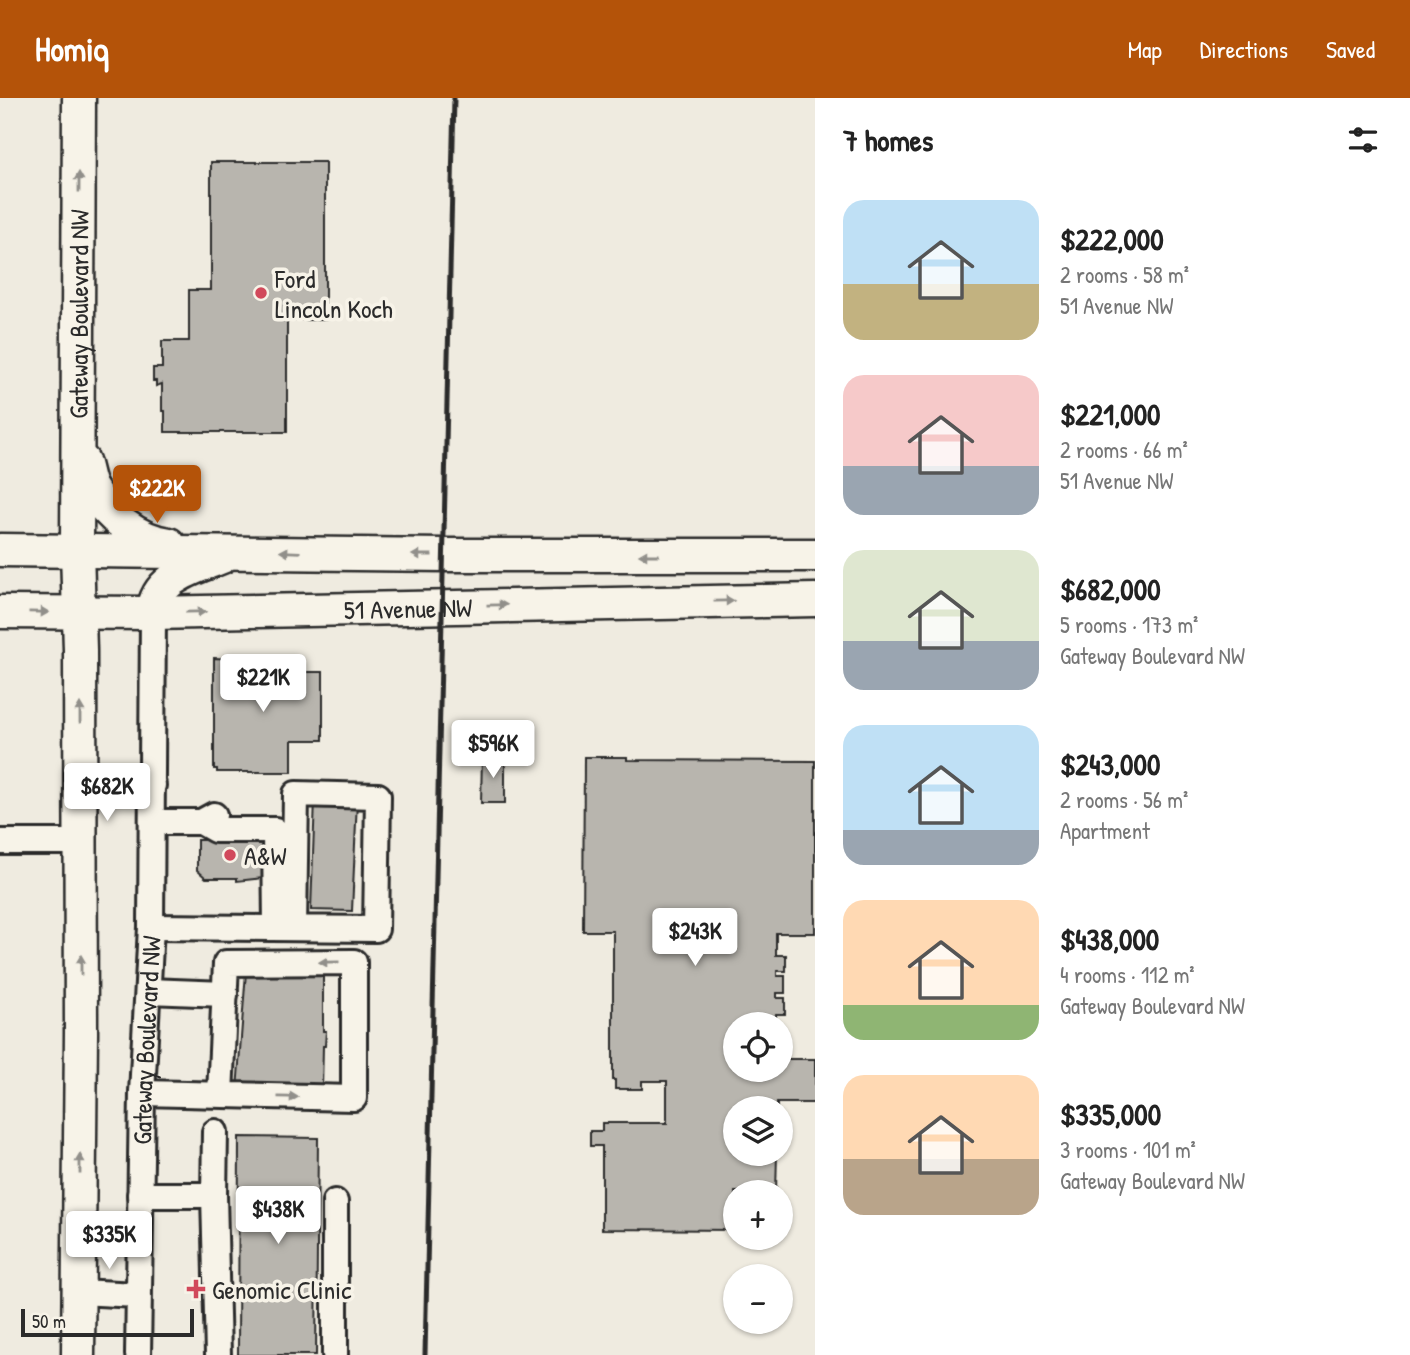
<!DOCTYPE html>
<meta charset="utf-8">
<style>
body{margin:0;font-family:"Patrick Hand",sans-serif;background:#f2f2f2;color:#222;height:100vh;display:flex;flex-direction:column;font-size:26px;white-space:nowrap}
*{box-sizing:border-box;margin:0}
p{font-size:23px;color:#767676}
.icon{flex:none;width:38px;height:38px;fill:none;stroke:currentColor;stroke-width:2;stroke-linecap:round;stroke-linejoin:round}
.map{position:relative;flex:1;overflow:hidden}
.side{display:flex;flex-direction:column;background:#fff;width:595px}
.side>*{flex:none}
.tools{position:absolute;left:723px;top:914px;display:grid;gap:14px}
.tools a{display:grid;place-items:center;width:70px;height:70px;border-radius:50%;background:#fff;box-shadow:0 2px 5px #0004;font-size:35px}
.scale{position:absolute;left:21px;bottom:18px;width:173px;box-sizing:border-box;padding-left:7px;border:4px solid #2b2b2b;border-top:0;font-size:19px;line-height:24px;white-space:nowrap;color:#2b2b2b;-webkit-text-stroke:5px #f7f3e8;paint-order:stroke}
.price{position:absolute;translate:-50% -60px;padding:0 16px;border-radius:7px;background:#fff;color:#222;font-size:23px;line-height:46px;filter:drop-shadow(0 2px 4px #0008)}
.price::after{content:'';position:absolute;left:50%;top:42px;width:21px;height:16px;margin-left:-10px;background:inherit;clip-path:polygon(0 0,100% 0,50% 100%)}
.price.current{background:#b45309;color:#fff}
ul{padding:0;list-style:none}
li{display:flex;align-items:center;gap:21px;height:175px;padding:0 28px}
li span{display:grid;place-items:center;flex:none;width:196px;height:140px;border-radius:21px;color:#555}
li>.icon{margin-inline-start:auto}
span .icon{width:84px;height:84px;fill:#fffc;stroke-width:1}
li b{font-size:30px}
h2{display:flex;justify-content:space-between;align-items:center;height:84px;padding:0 28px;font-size:30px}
header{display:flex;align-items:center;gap:42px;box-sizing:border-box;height:98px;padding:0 35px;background:#b45309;color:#fff}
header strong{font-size:33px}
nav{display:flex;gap:38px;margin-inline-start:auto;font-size:24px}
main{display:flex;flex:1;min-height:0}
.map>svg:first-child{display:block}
.building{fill:#b8b5ae;stroke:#2b2b2b;stroke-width:2}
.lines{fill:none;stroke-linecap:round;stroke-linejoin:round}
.minor-casing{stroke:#2b2b2b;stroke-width:30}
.major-casing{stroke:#2b2b2b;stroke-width:37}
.minor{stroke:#f7f3e8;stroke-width:24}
.major{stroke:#f7f3e8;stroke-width:32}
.rail{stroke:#2b2b2b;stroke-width:5}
.oneway{fill:#918f8a}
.poi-dot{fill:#d1495b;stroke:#f7f3e8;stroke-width:2.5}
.labels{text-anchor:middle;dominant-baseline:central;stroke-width:7;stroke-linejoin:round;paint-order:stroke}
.poi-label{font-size:26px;fill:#2b2b2b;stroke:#f7f3e8;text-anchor:start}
.street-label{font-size:26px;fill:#2b2b2b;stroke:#f7f3e8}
</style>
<header>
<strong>Homiq</strong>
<nav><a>Map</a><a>Directions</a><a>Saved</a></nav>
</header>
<main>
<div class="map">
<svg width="815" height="1257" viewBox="0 0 815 1257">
<rect width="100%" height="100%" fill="#efebe0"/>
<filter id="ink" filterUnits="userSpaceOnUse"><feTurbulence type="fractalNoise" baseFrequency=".0143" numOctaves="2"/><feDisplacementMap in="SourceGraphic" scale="14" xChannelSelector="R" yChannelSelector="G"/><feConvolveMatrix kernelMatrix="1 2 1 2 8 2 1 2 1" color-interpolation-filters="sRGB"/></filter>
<g filter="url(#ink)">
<g class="building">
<path d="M211 64H325V222H287V334H165V313H162V286L156 288V283H153V270H162V243H189V192H211Z"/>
<path d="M214 560 293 564V574H323V642H292V674H217V671H214Z"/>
<path d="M482 658H505V705H481Z"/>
<path d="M584 659H627V662L815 663V835H776V857H786V873H777V878H785V895H777V900H785V916H776V926H735V971H780V961H815V1005H777V1010H735V1055H777L776 1094H735V1132L602 1131V1048H590V1033H602V1025H667V983H642V991H615V982H613V833H583Z"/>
<path d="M315 701 357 702 352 813 311 812Z"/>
<path d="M197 742H264L263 780 237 783V780H206L197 772Z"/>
<path d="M246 874 323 875V933H326L325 948H323L322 992H237Z"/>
<path d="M239 1039 318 1040 316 1257H238Z"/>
</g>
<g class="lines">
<defs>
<g id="minor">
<path d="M81 685 153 687"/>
<path d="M153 724H201L214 717"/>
<path d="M201 724 215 732H275L276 830"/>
<path d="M0 744H81"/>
<path d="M151 829 376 831 378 698 296 696 294 830"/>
<path d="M148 893 225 896"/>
<path d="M142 995 354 1000V864L226 865 220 997"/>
<path d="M140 1097H214L215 1034"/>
<path d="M214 1097 218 1257"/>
<path d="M335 1104V1257"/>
<path d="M79 1194 137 1197"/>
<path id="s1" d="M138 1257 142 995 151 829 153 515"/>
</g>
<g id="major">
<path d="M83 363C86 372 87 382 91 390 106 417 137 442 169 446"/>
<path d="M0 452 445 457H815"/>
<path id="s2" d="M0 514 153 515 815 502"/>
<path d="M153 515C156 479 193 471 222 459"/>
<path id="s3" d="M78 1257 81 935 80 552 77 453 79 0"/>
</g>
</defs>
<use href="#minor" class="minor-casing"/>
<use href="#major" class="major-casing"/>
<use href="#minor" class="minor"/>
<use href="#major" class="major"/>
<path class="rail" d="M425 1257 454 0"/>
</g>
<defs><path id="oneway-solid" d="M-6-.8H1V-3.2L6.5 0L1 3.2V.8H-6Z" transform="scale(1.75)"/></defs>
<g class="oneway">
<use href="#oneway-solid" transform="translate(79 84) rotate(-90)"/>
<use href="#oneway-solid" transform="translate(290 454) rotate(-178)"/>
<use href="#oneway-solid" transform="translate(422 457) rotate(-180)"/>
<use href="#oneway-solid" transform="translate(649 457) rotate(-180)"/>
<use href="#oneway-solid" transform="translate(724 503) rotate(-1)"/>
<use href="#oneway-solid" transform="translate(497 507) rotate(-1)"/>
<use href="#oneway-solid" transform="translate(39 514) rotate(1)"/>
<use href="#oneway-solid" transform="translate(196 514) rotate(-1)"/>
<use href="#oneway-solid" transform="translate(80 615) rotate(-90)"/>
<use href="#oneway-solid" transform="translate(329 864) rotate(179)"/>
<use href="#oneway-solid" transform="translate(81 867) rotate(-90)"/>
<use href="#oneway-solid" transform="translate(288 999) rotate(1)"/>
<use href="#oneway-solid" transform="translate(80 1066) rotate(-90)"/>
</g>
</g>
<g class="poi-dot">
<circle cx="261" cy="195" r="7"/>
<circle cx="230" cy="757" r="7"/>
<path d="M192.5 1180.5h7v7h7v7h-7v7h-7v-7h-7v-7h7z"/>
</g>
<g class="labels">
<g class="poi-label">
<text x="275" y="180">Ford<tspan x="275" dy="30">Lincoln Koch</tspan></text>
<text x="244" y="757">A&amp;W</text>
<text x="212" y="1191">Genomic Clinic</text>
</g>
<g class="street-label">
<text stroke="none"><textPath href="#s3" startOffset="1041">Gateway Boulevard NW</textPath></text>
<text stroke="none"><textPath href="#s2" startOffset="408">51 Avenue NW</textPath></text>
<text stroke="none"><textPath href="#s1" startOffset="315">Gateway Boulevard NW</textPath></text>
</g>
</g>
</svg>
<div class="tools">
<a><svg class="icon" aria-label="locate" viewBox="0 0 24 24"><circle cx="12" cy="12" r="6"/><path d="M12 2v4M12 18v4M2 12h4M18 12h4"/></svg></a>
<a><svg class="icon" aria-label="layers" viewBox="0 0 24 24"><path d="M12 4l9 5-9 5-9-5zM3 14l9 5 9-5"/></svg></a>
<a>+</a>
<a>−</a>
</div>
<div class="scale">50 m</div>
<b class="price current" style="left:157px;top:427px">$222K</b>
<b class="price" style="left:263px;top:616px">$221K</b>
<b class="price" style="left:493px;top:682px">$596K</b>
<b class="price" style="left:107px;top:725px">$682K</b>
<b class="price" style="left:695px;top:870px">$243K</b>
<b class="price" style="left:278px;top:1148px">$438K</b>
<b class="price" style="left:109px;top:1173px">$335K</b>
</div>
<section class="side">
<h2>7 homes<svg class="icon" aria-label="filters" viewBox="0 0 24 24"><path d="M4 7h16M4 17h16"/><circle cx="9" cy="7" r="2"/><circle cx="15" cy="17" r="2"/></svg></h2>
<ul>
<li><span style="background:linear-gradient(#bfe0f5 60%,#c2b280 0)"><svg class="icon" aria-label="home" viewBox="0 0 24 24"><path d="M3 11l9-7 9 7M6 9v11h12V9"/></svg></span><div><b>$222,000</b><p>2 rooms · 58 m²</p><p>51 Avenue NW</p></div></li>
<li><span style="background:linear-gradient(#f6c9c9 65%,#9aa5b1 0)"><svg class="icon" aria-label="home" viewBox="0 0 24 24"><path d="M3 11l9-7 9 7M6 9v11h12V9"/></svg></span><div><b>$221,000</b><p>2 rooms · 66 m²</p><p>51 Avenue NW</p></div></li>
<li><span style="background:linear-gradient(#dfe7d0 65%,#9aa5b1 0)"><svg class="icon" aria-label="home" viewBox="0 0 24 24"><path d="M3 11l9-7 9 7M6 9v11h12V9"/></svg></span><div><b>$682,000</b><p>5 rooms · 173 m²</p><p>Gateway Boulevard NW</p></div></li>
<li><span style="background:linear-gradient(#bfe0f5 75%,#9aa5b1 0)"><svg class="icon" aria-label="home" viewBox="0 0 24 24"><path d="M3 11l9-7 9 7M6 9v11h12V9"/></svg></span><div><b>$243,000</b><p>2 rooms · 56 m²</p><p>Apartment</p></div></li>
<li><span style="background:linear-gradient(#ffd9b3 75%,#8fb573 0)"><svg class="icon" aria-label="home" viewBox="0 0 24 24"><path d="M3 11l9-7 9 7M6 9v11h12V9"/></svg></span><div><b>$438,000</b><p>4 rooms · 112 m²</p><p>Gateway Boulevard NW</p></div></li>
<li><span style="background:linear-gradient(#ffd9b3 60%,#b9a48a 0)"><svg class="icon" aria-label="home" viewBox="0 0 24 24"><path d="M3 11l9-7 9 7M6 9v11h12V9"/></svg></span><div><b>$335,000</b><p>3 rooms · 101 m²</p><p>Gateway Boulevard NW</p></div></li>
</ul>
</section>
</main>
